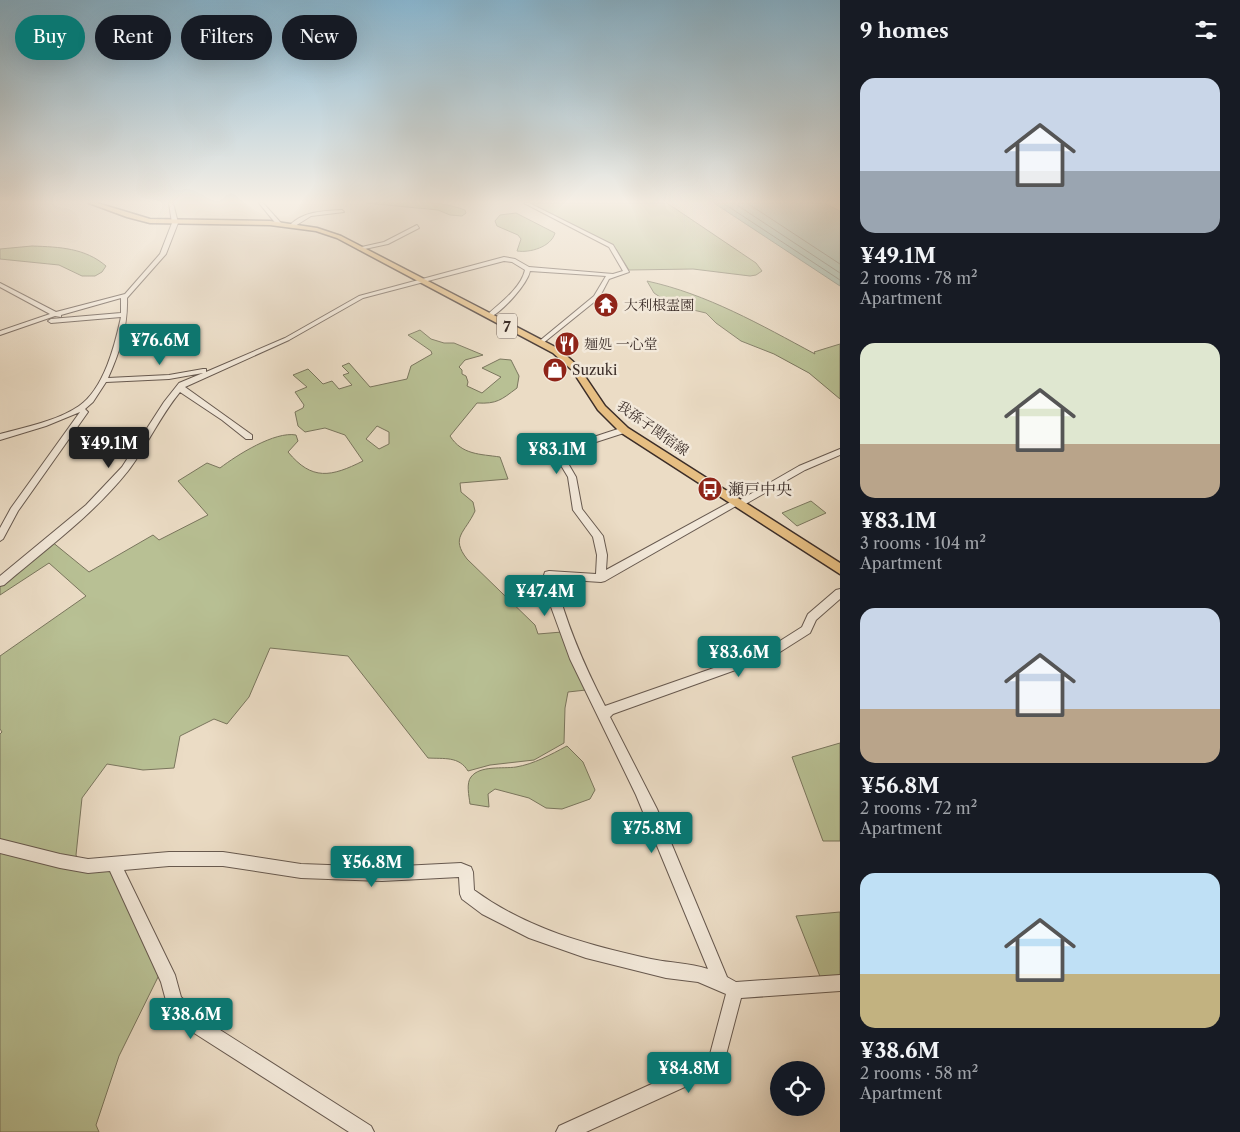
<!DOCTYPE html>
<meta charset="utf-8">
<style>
body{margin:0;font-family:"Libre Caslon Text","Noto Serif JP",serif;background:#242831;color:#f1f3f6;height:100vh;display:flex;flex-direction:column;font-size:19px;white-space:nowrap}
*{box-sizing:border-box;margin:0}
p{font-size:16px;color:#9ea1a6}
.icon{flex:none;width:28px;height:28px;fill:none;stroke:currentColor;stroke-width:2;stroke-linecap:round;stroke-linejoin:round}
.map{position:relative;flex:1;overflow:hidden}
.sheet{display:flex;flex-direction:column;background:#171b24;width:400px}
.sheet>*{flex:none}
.banner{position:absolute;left:15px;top:15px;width:475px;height:45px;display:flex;gap:10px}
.tools{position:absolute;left:770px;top:1061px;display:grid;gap:10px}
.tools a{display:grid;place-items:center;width:55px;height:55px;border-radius:50%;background:#171b24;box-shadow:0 5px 20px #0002;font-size:25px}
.price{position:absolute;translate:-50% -42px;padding:0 11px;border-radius:5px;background:#0f766e;color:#fff;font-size:16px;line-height:32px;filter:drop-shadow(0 1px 2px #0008)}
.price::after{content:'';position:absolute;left:50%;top:30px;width:15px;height:11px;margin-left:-8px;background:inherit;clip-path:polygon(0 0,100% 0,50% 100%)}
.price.selected{background:#222;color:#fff}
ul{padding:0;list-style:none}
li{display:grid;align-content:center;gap:10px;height:265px;padding:0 20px}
li span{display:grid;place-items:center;height:155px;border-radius:15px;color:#555}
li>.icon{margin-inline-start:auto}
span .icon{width:90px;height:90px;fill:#fffc;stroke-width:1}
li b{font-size:21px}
h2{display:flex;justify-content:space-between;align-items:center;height:60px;padding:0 20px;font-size:21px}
.tag{padding:0 18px;border-radius:22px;background:#171b24;box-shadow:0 5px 20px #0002;font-size:18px;line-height:45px}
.tag.selected{background:#0f766e;color:#fff}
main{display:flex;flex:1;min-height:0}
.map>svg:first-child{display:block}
.green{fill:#b8c094;stroke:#7a765e;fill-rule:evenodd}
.water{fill:#98bcb1;stroke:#73837a}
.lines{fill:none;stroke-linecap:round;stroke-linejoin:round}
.shore{stroke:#6a746c;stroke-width:1}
.minor-casing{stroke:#67594f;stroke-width:2}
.major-casing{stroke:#3b2d28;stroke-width:3}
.minor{fill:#f2e8d9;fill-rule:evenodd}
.major{fill:#e6be82;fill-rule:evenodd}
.labels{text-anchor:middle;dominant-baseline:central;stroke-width:5;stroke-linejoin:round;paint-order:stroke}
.far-poi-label{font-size:14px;fill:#3b2d28;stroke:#f2e8d9;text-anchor:start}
.far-street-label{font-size:14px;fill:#3b2d28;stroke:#f2e8d9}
.shield{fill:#f2e8d9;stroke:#72655d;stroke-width:1}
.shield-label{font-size:15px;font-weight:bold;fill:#3b2d28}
.poi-label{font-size:16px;fill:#3b2d28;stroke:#f2e8d9;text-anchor:start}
</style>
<main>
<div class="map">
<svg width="840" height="1132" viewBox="0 0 840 1132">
<rect width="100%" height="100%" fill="#ebdcc5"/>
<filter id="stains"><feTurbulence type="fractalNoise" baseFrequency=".004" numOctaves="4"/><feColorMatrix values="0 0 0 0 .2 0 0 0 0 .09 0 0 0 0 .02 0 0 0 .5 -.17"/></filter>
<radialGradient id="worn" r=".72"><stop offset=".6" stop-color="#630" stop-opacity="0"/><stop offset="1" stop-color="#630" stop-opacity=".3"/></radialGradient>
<g class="green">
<path d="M366 203C397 201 435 199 465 210L466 213 462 216 450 215 438 210Z"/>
<path d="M528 203H667L756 263 762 271 756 275 750 276 693 269 629 270 616 249 609 243Z"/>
<path d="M516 213 555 233C551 247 530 253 517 251L521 239 518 235 497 226 495 221 500 215Z"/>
<path d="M32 246C60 247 85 248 106 266L102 272 95 276H82L59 265 0 259V249Z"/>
<path d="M647 281C707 294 761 325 815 354L814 352 840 344V399L809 373 774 354 741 341 716 323 706 313 672 305 654 293Z"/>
<path d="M420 330 431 339 444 343H454L483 355 465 360 459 367 462 370V374L466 376 468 382 467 386 482 393 501 377 482 368 500 359 511 360 519 376 517 388C501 400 497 404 477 403L450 436C462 455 480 454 500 457L508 479 460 483 461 492 473 502 475 511C465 533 450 537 467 559L535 625 538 634 562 632 586 690 568 692 565 708 564 743 534 760 490 765 468 771C459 756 444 759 428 758L348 656 270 648 249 697 227 724 214 719 180 736 174 768 143 770 107 764 82 798 76 855 80 865H111L161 971 119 1056 96 1125 99 1132H0V734L2 732 0 729V656L86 596 49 563 0 595V583L51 541 89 572 153 535 159 540 208 515 178 481 207 463 220 468C237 455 275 431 296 435L298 441 288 452C312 481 331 477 363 461L345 435 325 428 305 432 298 426 295 412 303 408 304 405 295 392 307 387 293 375 308 369 323 384 332 381 339 389 352 385 343 375 349 373 342 366 349 363 370 387 407 379 411 366 432 354 431 351 408 335ZM377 426 389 432V444L379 449 366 439Z"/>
<path d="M811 501 826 513 797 526 782 513Z"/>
<path d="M840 743V841H823L792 757Z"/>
<path d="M567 746 583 762 595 790 590 799 562 809 546 808 529 798 495 789 488 794 489 807 470 804C469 796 466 783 471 777 480 765 503 769 516 767 534 764 550 755 567 746Z"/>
<path d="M840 912V978L821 979 796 916Z"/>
</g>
<path class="water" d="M714 203H824L840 211V286Z"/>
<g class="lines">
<g class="shore">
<path d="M723 203 840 280"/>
<path d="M734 203 840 273"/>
<path d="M747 203 840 264"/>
</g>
<defs>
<g id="minor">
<path d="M169 203H173L178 223 166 254 127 298C128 326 120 352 108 378L169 375 203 369H206V372L285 338 359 296 504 257 515 259 529 267 613 274 623 271 609 247 524 203H529L613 245 629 272 609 279 599 298 542 344 537 343 594 296 606 276 530 271C527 285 502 312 489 318L487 317V315C500 303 521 288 525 270L512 262 504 261 363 298 289 340 185 387 252 435V439H246L222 420 180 392C160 416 147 446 128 471 93 515 46 549 4 585L0 586V576L86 505 122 467 164 402 179 383 203 373 169 379 106 382 93 402 85 409 88 412 18 511 3 539 0 541V528L11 508 80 412 46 426 0 440V434C26 427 57 421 79 406 104 389 115 345 121 317L51 323 48 321 51 319 121 313V298L61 315V317L55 316 0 335V331L50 314 0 287V283L56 312 125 294 160 254 172 223Z"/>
<path d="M259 203H263L281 223V225H277Z"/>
<path d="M342 210 344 212 311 216 295 226 290 225C304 211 324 211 342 210Z"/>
<path d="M417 225 419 228 388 244 360 250 357 248 384 242Z"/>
<path d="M621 428H627L628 430 627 432 562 453 576 477 582 509 603 536 607 555 606 570 734 500H740L799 466 840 449V455L805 470 742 506H736L605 581 601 582 555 579C566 624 584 665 605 706L748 656 772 646 802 627 808 614 836 590 840 589V599L816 620 810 633 780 652 755 663 613 714 610 717 657 809 727 977 736 982 840 975V991L741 998 722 1070 586 1132H556L559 1126 709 1058 726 994 698 982 666 978 586 958 529 938 482 914 462 899 460 894 459 877 382 881 301 878 223 866H169L124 870 175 975 181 997 206 1021 371 1126 374 1132H349L194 1033 168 1008 161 982 110 871 88 873 60 868 0 853V839L60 854 88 859 169 852H223L301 864 382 867 461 863 471 867 473 872 474 890C527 929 588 945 651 959 670 963 690 963 708 969L636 795 570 659 550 604 544 575 545 572 549 571 596 574 597 555 593 537 573 510 568 477 553 452 554 450Z"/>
</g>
<path id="major" d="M89 203H97L150 219 270 221 317 228 341 236 559 349 578 366 605 406 628 428 840 563V574L620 432 598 410 572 370 553 353 337 238 316 231 270 225 150 223 127 217Z"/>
</defs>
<use href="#minor" class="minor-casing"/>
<use href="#major" class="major-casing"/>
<use href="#minor" class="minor"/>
<use href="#major" class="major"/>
</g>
<linearGradient id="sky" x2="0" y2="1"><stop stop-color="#88b7d2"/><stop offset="0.56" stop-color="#f6efe5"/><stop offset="1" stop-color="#f6efe5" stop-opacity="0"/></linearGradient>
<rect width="840" height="361" fill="url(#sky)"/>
<defs>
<symbol id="temple-disc" viewBox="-11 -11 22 22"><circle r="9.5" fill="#8f2418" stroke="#f2e8d9"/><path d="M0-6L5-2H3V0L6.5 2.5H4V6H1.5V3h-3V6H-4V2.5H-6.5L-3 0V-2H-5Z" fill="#fff"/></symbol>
<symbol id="restaurant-disc" viewBox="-11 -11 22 22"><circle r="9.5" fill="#8f2418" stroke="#f2e8d9"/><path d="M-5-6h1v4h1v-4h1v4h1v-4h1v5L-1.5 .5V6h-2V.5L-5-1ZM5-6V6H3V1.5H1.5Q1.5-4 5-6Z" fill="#fff"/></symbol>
<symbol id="shop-disc" viewBox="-11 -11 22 22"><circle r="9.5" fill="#8f2418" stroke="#f2e8d9"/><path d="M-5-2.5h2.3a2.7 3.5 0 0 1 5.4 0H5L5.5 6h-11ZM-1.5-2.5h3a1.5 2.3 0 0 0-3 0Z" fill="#fff"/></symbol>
<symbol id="bus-disc" viewBox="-11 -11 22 22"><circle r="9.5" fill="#8f2418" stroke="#f2e8d9"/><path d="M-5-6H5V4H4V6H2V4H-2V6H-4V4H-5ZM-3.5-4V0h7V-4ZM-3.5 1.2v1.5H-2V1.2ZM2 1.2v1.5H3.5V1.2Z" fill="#fff"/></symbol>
</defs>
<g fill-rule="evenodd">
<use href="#temple-disc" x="592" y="291" width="28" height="28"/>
<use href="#restaurant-disc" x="553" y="330" width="28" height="28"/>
<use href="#shop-disc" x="541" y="356" width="28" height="28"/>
<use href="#bus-disc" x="696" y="475" width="28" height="28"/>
</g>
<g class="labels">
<g class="far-poi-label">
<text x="624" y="305">大利根霊園</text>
<text x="584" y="344">麺処 一心堂</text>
<text x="572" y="370">Suzuki</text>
</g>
<g class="far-street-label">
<text transform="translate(653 428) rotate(35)">我孫子関宿線</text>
</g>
<rect class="shield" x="497" y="313.5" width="20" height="25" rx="4"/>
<g class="shield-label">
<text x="507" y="326">7</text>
</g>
<g class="poi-label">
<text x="728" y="489">瀬戸中央</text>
</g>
</g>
<rect width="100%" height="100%" filter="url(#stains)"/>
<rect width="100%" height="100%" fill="url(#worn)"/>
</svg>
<div class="tools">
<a><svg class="icon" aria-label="locate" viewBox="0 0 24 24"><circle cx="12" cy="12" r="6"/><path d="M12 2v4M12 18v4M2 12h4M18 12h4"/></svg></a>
</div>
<b class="price" style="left:160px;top:366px">¥76.6M</b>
<b class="price selected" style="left:109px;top:469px">¥49.1M</b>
<b class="price" style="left:557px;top:475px">¥83.1M</b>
<b class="price" style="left:545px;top:617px">¥47.4M</b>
<b class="price" style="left:739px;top:678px">¥83.6M</b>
<b class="price" style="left:652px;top:854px">¥75.8M</b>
<b class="price" style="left:372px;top:888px">¥56.8M</b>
<b class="price" style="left:191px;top:1040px">¥38.6M</b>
<b class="price" style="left:689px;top:1094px">¥84.8M</b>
<div class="banner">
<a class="tag selected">Buy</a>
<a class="tag">Rent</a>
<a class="tag">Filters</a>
<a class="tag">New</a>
</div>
</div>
<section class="sheet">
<h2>9 homes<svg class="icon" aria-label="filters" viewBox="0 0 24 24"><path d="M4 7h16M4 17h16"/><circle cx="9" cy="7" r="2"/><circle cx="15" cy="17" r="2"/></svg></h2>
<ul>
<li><span style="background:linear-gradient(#c9d6e8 60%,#9aa5b1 0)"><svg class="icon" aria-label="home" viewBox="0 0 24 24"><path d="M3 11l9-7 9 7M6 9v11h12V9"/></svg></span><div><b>¥49.1M</b><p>2 rooms · 78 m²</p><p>Apartment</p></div></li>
<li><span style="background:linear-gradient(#dfe7d0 65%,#b9a48a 0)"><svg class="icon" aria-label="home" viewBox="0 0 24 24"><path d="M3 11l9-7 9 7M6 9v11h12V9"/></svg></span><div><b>¥83.1M</b><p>3 rooms · 104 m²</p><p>Apartment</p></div></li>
<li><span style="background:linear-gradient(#c9d6e8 65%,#b9a48a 0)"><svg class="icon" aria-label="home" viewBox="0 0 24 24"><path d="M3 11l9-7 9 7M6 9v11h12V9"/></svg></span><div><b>¥56.8M</b><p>2 rooms · 72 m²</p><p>Apartment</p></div></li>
<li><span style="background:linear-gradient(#bfe0f5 65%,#c2b280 0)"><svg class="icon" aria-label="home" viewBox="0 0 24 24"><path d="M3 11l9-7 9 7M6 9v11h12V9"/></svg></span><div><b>¥38.6M</b><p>2 rooms · 58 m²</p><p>Apartment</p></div></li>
</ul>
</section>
</main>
